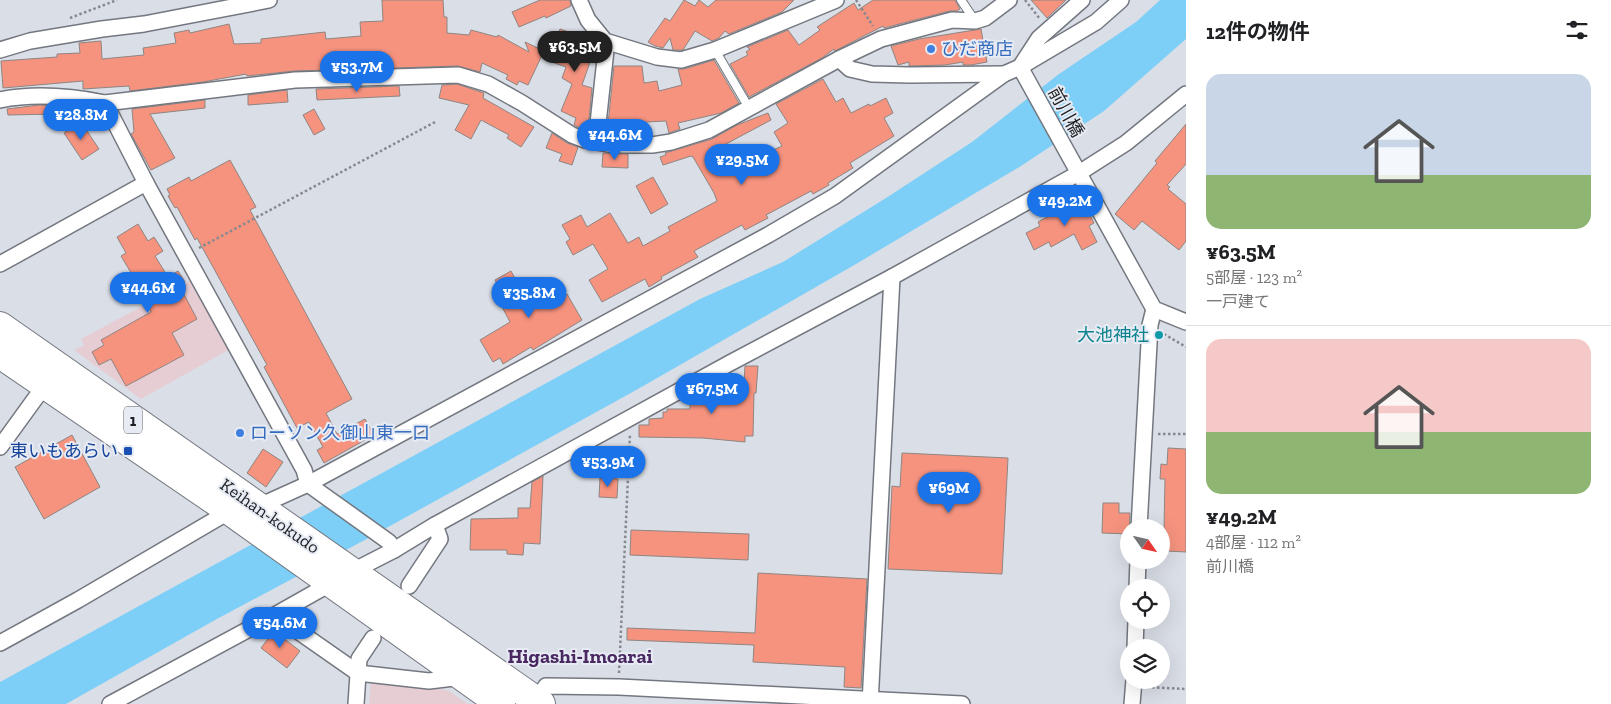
<!DOCTYPE html>
<html lang="ja">
<meta charset="utf-8">
<style>
body{margin:0;font-family:"Zilla Slab","Noto Sans JP",serif;background:#f6f6f6;color:#202124;height:100vh;display:flex;flex-direction:column;font-size:19px;white-space:nowrap}
*{box-sizing:border-box;margin:0}
p{font-size:16px;color:#757577}
.icon{flex:none;width:28px;height:28px;fill:none;stroke:currentColor;stroke-width:2;stroke-linecap:round;stroke-linejoin:round}
.map{position:relative;flex:1;overflow:hidden}
.details{display:flex;flex-direction:column;background:#fff;width:425px}
.details>*{flex:none}
.needle{width:32px;rotate:124deg}
.fabs{position:absolute;left:1120px;top:519px;display:grid;gap:10px}
.fabs a{display:grid;place-items:center;width:50px;height:50px;border-radius:50%;background:#fff;box-shadow:0 5px 20px #0002;font-size:25px}
.price{position:absolute;translate:-50% -42px;padding:0 11px;border-radius:18px;background:#1a73e8;color:#fff;font-size:16px;line-height:32px;filter:drop-shadow(0 1px 2px #0008)}
.price::after{content:'';position:absolute;left:50%;top:30px;width:15px;height:11px;margin-left:-8px;background:inherit;clip-path:polygon(0 0,100% 0,50% 100%)}
.price.current{background:#222;color:#fff}
ul{padding:0;list-style:none}
li{display:grid;align-content:center;gap:10px;height:265px;padding:0 20px}
li+li{border-top:1px solid #e0e0e0}
li span{display:grid;place-items:center;height:155px;border-radius:15px;color:#555}
li>.icon{margin-inline-start:auto}
span .icon{width:90px;height:90px;fill:#fffc;stroke-width:1}
li b{font-size:21px}
h2{display:flex;justify-content:space-between;align-items:center;height:60px;padding:0 20px;font-size:21px}
main{display:flex;flex:1;min-height:0}
.map>svg:first-child{display:block}
.industrial{fill:#e6cdd3}
.water{fill:#7dcff7}
.building{fill:#f5937f;stroke:#8f8582}
.lines{fill:none;stroke-linecap:round;stroke-linejoin:round}
.lane-casing{stroke:#73777f;stroke-width:10}
.street-casing{stroke:#73777f;stroke-width:18}
.highway-casing{stroke:#73777f;stroke-width:30}
.path{stroke:#85888e;stroke-width:2.5;stroke-dasharray:2.5 2.5;stroke-linecap:butt}
.lane{stroke:#fff;stroke-width:8}
.street{stroke:#fff;stroke-width:15}
.highway{stroke:#fff;stroke-width:28}
.shop-dot{fill:#3f7fe0;stroke:#e7ebf4;stroke-width:2}
.culture-dot{fill:#0f9aa8;stroke:#e7ebf4;stroke-width:2}
.transit-dot{fill:#1a4fb4;stroke:#e7ebf4;stroke-width:2}
.labels{text-anchor:middle;dominant-baseline:central;stroke-width:4;stroke-linejoin:round;paint-order:stroke}
.shield{fill:#e7ebf4;stroke:#5a5d62;stroke-width:1}
.shield-label{font-size:16px;font-weight:bold;fill:#1e2023}
.shop-label{font-size:18px;fill:#366cbe;stroke:#e7ebf4;text-anchor:start}
.street-label{font-size:18px;fill:#1e2023;stroke:#e7ebf4}
.culture-label{font-size:18px;fill:#0d838f;stroke:#e7ebf4;text-anchor:end}
.transit-label{font-size:18px;fill:#164399;stroke:#e7ebf4;text-anchor:end}
.quarter-label{font-size:20px;font-weight:bold;fill:#4a2962;stroke:#e7ebf4}
</style>
<main>
<div class="map">
<svg width="1186" height="704" viewBox="0 0 1186 704">
<rect width="100%" height="100%" fill="#dadee7"/>
<g class="industrial">
<path d="M193 279 230 349 141 399 74 350 84 345 81 339Z"/>
<path d="M371 682 432 687 449 691 468 704H369Z"/>
</g>
<path class="water" d="M1160 0H1186V39L1104 111 1021 166 856 264 638 389 361 542 215 620 66 704H0V682L700 299 783 262 886 198 972 142 1059 74 1136 22Z"/>
<g class="building">
<path d="M382 0H443L444 17H447V33L469 35 471 30 497 37 498 35 529 52 525 42 544 51 528 85 519 81 517 85 506 79 508 75 482 63 480 72 458 66 363 69 362 58 327 61 328 70 294 71 247 76 246 74 203 82 130 91 129 86 83 89V81L3 88 1 61 57 57V54L80 53 79 43 101 41 102 59 144 55 143 48 176 43 174 33 189 30 190 33 229 24 234 44 261 43V39L325 32 326 39 361 36 360 22 383 21Z"/>
<path d="M540 0H570L571 6 546 18 545 16 519 27 512 12Z"/>
<path d="M684 0 695 6 699 0 708 7 716 0H794L782 12 729 34 725 31 719 38 712 41 695 31 683 50H673L670 38 663 48 655 46 648 42 665 18 670 21Z"/>
<path d="M873 0H955L960 9 957 11H950L884 28 883 26 835 51 834 49 822 58 749 97 730 64 748 55 746 52 750 49 747 47 788 30 799 45 820 30 817 27 854 3 858 10Z"/>
<path d="M1031 0H1066L1047 18Z"/>
<path d="M560 29 592 40 596 45 582 85 592 88 589 119 585 130 574 125 576 118 561 111 572 84 562 78 566 67 549 61Z"/>
<path d="M981 29 987 62 971 65H963V62L945 65 909 66V62L898 65 891 46 919 39Z"/>
<path d="M714 60 739 103 721 113 678 123 680 129 669 133 666 121 627 123 626 136 607 134 614 66H642L644 83 657 81 659 91 682 85 678 69H684Z"/>
<path d="M823 79 836 102 843 98 851 113 869 104 870 106 886 98 893 113 884 118 894 136 850 163 853 168 828 183 829 185 813 194 811 191 766 215 768 218 745 230 742 225 694 251 698 257 661 277 662 279 649 287 645 279 602 302 589 280 608 269 593 244 573 255 566 242 570 239 562 225 581 215 587 227 610 213 628 243 639 237 643 246 670 231 668 227 717 201 714 193 693 157 691 156 663 165 660 157 666 155 665 153 712 139 737 125 768 113 771 120 711 152 725 176 753 159 782 146 774 132 788 123 776 104Z"/>
<path d="M457 84 484 93 483 98 534 127 521 147 507 138 509 135 481 120 471 139 455 130 469 105 439 98 442 85Z"/>
<path d="M399 86 400 96 317 100 316 89Z"/>
<path d="M287 90 288 102 248 105V95Z"/>
<path d="M205 100V108L150 114 175 158 151 170 131 134 134 132 132 109Z"/>
<path d="M39 105 57 106V114L8 115 7 109Z"/>
<path d="M314 109 325 129 314 135 303 115Z"/>
<path d="M81 122 99 149 82 160 64 133Z"/>
<path d="M1186 124V164L1167 185 1170 187 1168 189 1186 204V241L1179 250 1142 221 1134 230 1115 214 1157 163 1155 161Z"/>
<path d="M552 133 567 143 578 147 572 165 559 161 562 154 546 148Z"/>
<path d="M603 153 628 154V168L602 167Z"/>
<path d="M230 160 256 207 250 210 352 399 326 413 337 434 365 419 374 435 324 463 317 450 323 447 309 422 297 428 264 367 267 365 197 238 195 240 177 207 175 208 168 196 170 195 167 189 189 177 191 181Z"/>
<path d="M653 177 668 204 651 214 636 186Z"/>
<path d="M1081 199 1094 223 1089 226 1097 242 1082 250 1074 234 1051 247 1049 242 1034 250 1026 233 1040 226 1038 222Z"/>
<path d="M138 224 148 241 154 237 163 251 155 256 168 277 178 271 185 282 179 285 197 319 172 333 184 355 126 386 111 359 99 365 92 352 104 345 101 340 151 312 140 292 142 291 121 256 126 253 117 237Z"/>
<path d="M511 271 523 293 548 279 559 298 567 294 582 320 533 350 531 347 503 364 500 358 493 362 480 340 510 322 499 301 505 298 495 280Z"/>
<path d="M745 366H758L756 393H754L753 436H745V442L703 438 639 437V425H649V419L663 418V412H667V409H690V404L712 405V396H718L719 382 744 384Z"/>
<path d="M72 435 100 487 44 519 15 467Z"/>
<path d="M1168 448 1186 449V552L1166 551V530H1164L1165 479H1160L1161 464 1167 465Z"/>
<path d="M263 449 283 462 266 487 247 473Z"/>
<path d="M902 453 1008 458 1002 574 888 569 892 486 900 487Z"/>
<path d="M543 476 540 544 524 543 523 555 507 554V550H470L471 519 518 518V508H530L532 482Z"/>
<path d="M600 478 618 479 617 498 599 497Z"/>
<path d="M1103 503H1119V513H1130L1129 534 1102 533Z"/>
<path d="M631 530 749 534 748 560 630 555Z"/>
<path d="M758 573 867 579 861 688 844 687 845 667 753 662 754 645 627 640V628L755 633Z"/>
<path d="M274 631 300 651 287 668 261 648Z"/>
</g>
<g class="lines">
<defs>
<g id="lane">
<path d="M961 0 975 21"/>
<path d="M715 50 749 108"/>
</g>
<g id="street">
<path d="M579 0 588 20 605 41 657 57 681 60 715 50 836 0"/>
<path d="M0 50 30 41 102 29 144 24 269 0"/>
<path d="M839 59 850 69 872 74 909 75 1004 74"/>
<path d="M1022 64 1039 38 1082 0"/>
<path d="M1020 67 1154 309 1186 322"/>
<path d="M0 100C34 93 70 96 105 103L295 80 458 75 488 84 522 103 572 135 585 140 614 145H652L671 142 709 130 839 59 881 39 952 20 975 21 985 18 1009 0"/>
<path d="M105 103 146 183 304 470 308 484 389 542 394 550"/>
<path d="M596 142 606 50 605 41"/>
<path d="M0 264 146 183"/>
<path d="M0 447 45 385"/>
<path d="M1139 528 1150 325 1154 309"/>
<path d="M409 586 440 539 435 525"/>
<path d="M1137 588 1138 560"/>
<path d="M275 615 358 673 429 681 462 677"/>
<path d="M0 643 78 600 230 511 257 507 308 484 768 235 835 196 1004 74 1020 67 1096 22 1121 0"/>
<path d="M1135 648 1136 620"/>
<path d="M536 701 546 686 619 687 962 704"/>
<path d="M110 704 275 615 351 572 394 550 435 525 730 363 892 277 1079 173 1126 143 1186 94"/>
<path d="M356 704 359 659 373 638"/>
<path d="M870 704 892 277"/>
<path d="M1132 704 1134 680"/>
</g>
<g id="highway">
<path d="M0 326 541 704"/>
<path d="M0 354 230 511 501 704"/>
</g>
</defs>
<use href="#lane" class="lane-casing"/>
<use href="#street" class="street-casing"/>
<use href="#highway" class="highway-casing"/>
<g class="path">
<path d="M856 0 873 26"/>
<path d="M1025 0 1040 19"/>
<path d="M70 18 117 0"/>
<path d="M199 248 437 121"/>
<path d="M1164 334 1186 347"/>
<path d="M1158 434H1186"/>
<path d="M619 673 630 434"/>
<path d="M1147 687 1186 689"/>
</g>
<use href="#lane" class="lane"/>
<use href="#street" class="street"/>
<use href="#highway" class="highway"/>
</g>
<g class="shop-dot">
<circle cx="931" cy="49" r="5"/>
<circle cx="240" cy="433" r="5"/>
</g>
<circle class="culture-dot" cx="1159" cy="335" r="5"/>
<rect class="transit-dot" x="123" y="446" width="10" height="10" rx="2.5"/>
<g class="labels">
<rect class="shield" x="124" y="406.5" width="18" height="27" rx="4"/>
<g class="shield-label">
<text x="133" y="420">1</text>
</g>
<g class="shop-label">
<text x="941" y="49">ひだ商店</text>
<text x="250" y="433">ローソン久御山東一口</text>
</g>
<g class="street-label">
<text transform="translate(1066 112) rotate(61)">前川橋</text>
<text transform="translate(270 516) rotate(35)">Keihan-kokudo</text>
</g>
<g class="culture-label">
<text x="1149" y="335">大池神社</text>
</g>
<g class="transit-label">
<text x="118" y="451">東いもあらい</text>
</g>
<g class="quarter-label">
<text x="580" y="656">Higashi-Imoarai</text>
</g>
</g>
</svg>
<div class="fabs">
<a><svg class="needle" viewBox="-14 -14 28 28"><path d="M0-13l5 13h-10z" fill="#e53935"/><path d="M0 13l5-13h-10z" fill="#757577"/></svg></a>
<a><svg class="icon" aria-label="locate" viewBox="0 0 24 24"><circle cx="12" cy="12" r="6"/><path d="M12 2v4M12 18v4M2 12h4M18 12h4"/></svg></a>
<a><svg class="icon" aria-label="layers" viewBox="0 0 24 24"><path d="M12 4l9 5-9 5-9-5zM3 14l9 5 9-5"/></svg></a>
</div>
<b class="price current" style="left:575px;top:73px">¥63.5M</b>
<b class="price" style="left:357px;top:93px">¥53.7M</b>
<b class="price" style="left:81px;top:141px">¥28.8M</b>
<b class="price" style="left:615px;top:161px">¥44.6M</b>
<b class="price" style="left:742px;top:186px">¥29.5M</b>
<b class="price" style="left:1065px;top:227px">¥49.2M</b>
<b class="price" style="left:148px;top:314px">¥44.6M</b>
<b class="price" style="left:529px;top:319px">¥35.8M</b>
<b class="price" style="left:712px;top:415px">¥67.5M</b>
<b class="price" style="left:608px;top:488px">¥53.9M</b>
<b class="price" style="left:949px;top:514px">¥69M</b>
<b class="price" style="left:280px;top:649px">¥54.6M</b>
</div>
<section class="details">
<h2>12件の物件<svg class="icon" aria-label="filters" viewBox="0 0 24 24"><path d="M4 7h16M4 17h16"/><circle cx="9" cy="7" r="2"/><circle cx="15" cy="17" r="2"/></svg></h2>
<ul>
<li><span style="background:linear-gradient(#c9d6e8 65%,#8fb573 0)"><svg class="icon" aria-label="home" viewBox="0 0 24 24"><path d="M3 11l9-7 9 7M6 9v11h12V9"/></svg></span><div><b>¥63.5M</b><p>5部屋 · 123 m²</p><p>一戸建て</p></div></li>
<li><span style="background:linear-gradient(#f6c9c9 60%,#8fb573 0)"><svg class="icon" aria-label="home" viewBox="0 0 24 24"><path d="M3 11l9-7 9 7M6 9v11h12V9"/></svg></span><div><b>¥49.2M</b><p>4部屋 · 112 m²</p><p>前川橋</p></div></li>
</ul>
</section>
</main>
